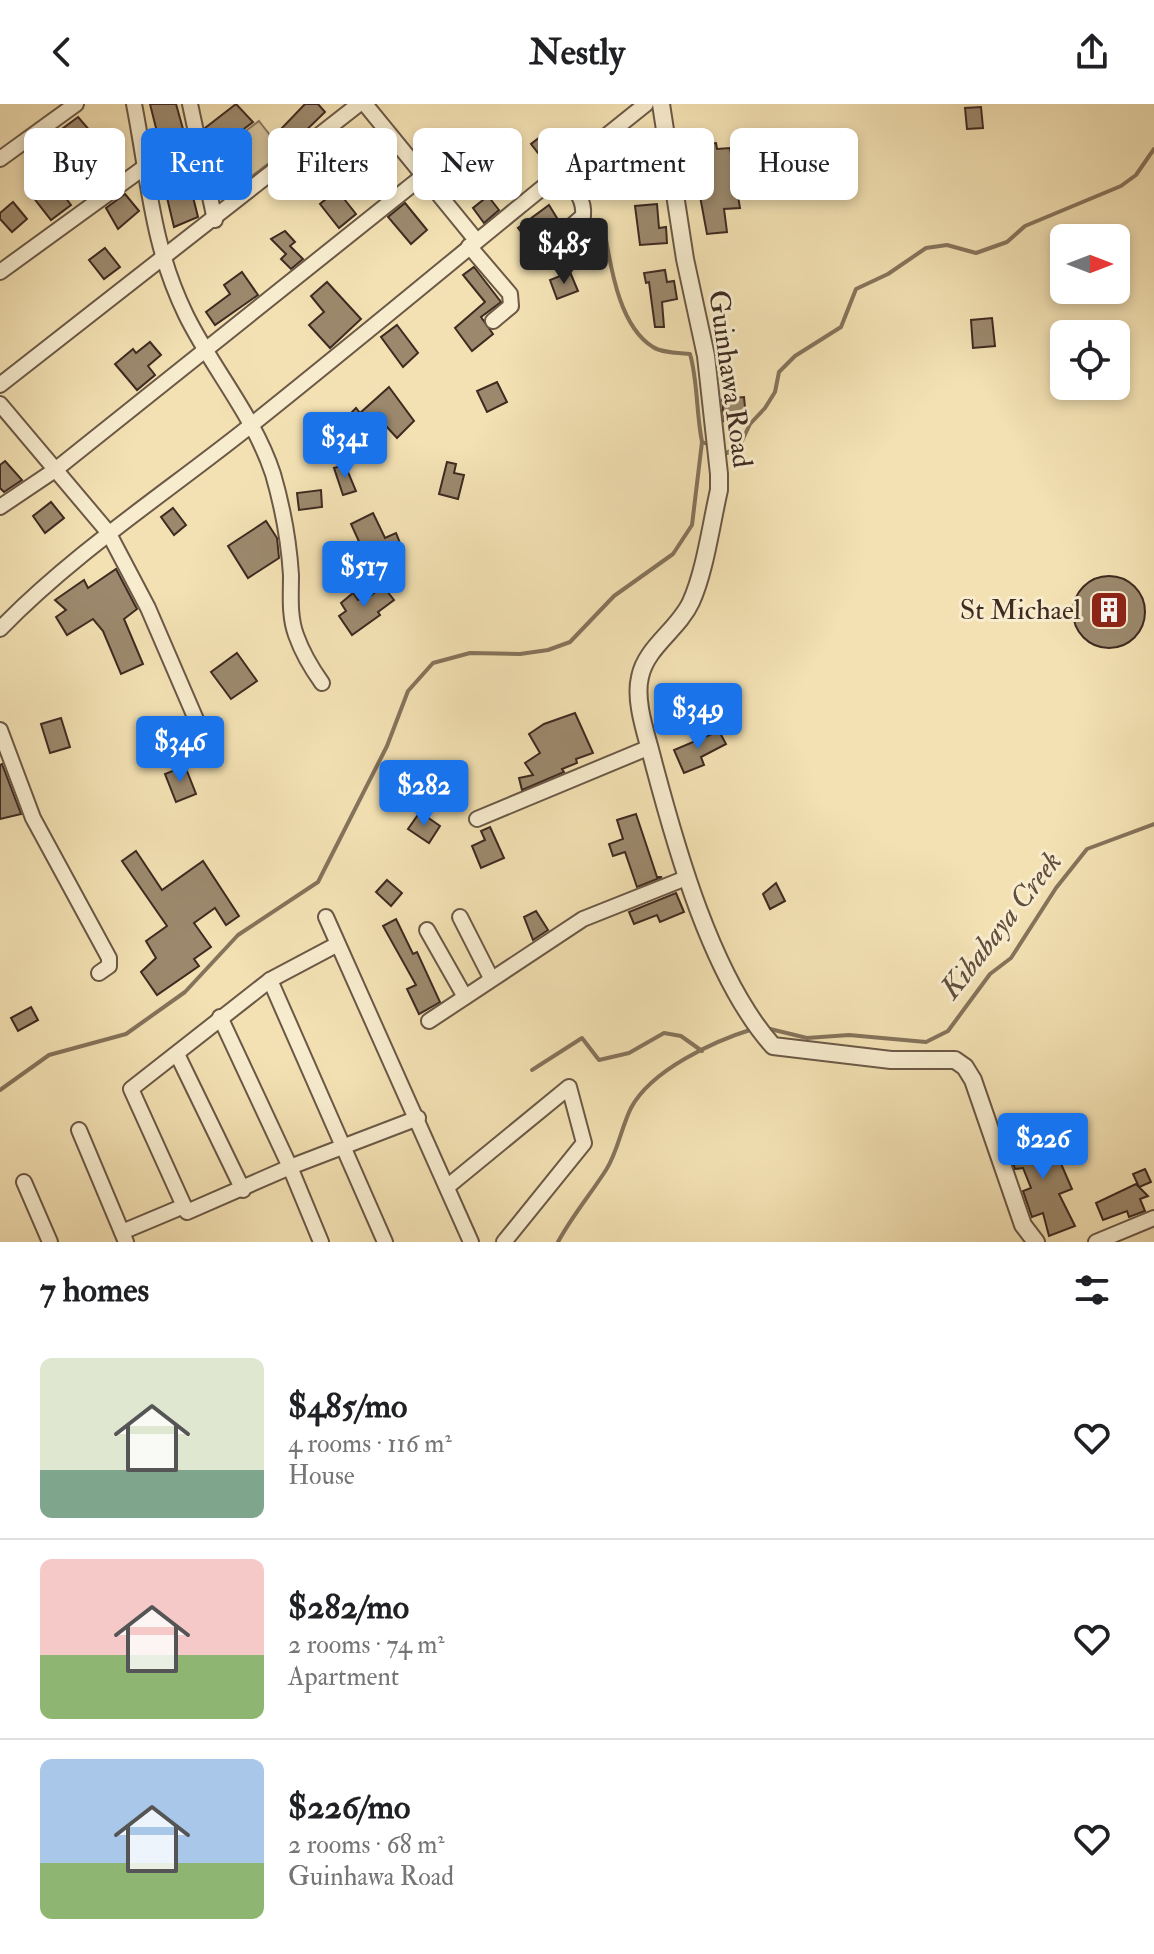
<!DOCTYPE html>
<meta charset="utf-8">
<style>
body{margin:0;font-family:"IM FELL Double Pica",serif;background:#f2f2f2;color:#202124;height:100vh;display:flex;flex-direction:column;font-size:30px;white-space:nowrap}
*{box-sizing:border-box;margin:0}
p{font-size:26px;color:#757577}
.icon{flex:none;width:44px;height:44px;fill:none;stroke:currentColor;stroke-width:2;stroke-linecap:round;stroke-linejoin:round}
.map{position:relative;height:1138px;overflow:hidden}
.details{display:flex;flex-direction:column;background:#fff;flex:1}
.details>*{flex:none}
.banner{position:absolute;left:24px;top:24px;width:1106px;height:72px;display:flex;gap:16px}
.needle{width:52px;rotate:90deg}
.buttons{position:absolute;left:1050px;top:120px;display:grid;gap:16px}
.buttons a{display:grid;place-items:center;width:80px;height:80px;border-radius:12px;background:#fff;box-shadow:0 4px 12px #0003;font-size:40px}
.price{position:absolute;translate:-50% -68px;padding:0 18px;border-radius:8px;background:#1a73e8;color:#fff;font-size:26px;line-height:52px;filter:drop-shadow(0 2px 4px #0008)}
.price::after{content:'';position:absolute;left:50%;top:48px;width:24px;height:18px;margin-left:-12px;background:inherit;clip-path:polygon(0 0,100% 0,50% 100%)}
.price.selected{background:#222;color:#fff}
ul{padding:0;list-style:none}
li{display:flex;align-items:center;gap:24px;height:200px;padding:0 40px}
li+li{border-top:2px solid #e0e0e0}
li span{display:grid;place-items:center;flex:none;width:224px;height:160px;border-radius:12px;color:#555}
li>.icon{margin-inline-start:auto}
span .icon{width:96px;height:96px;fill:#fffc;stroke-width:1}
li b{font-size:34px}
h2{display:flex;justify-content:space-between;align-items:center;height:96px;padding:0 40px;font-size:34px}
.chip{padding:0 28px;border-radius:12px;background:#fff;box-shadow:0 4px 12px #0003;font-size:28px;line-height:72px}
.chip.selected{background:#1a73e8;color:#fff}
header{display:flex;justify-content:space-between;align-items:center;height:104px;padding:0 40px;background:#fff;font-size:36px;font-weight:700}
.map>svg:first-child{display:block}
.green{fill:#d4c29a;stroke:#89765e;stroke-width:2}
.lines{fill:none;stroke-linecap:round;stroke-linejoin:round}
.stream{stroke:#85735b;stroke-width:4}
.building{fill:#9c896d;stroke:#3e2a21;stroke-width:2}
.minor-casing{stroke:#6b5846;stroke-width:18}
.tertiary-casing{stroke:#6b5846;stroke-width:20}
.minor{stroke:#f7ecce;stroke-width:14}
.tertiary{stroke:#f7ecce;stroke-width:16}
.labels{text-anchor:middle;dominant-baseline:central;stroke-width:6;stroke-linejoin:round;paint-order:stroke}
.street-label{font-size:28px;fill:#3e2a21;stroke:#f7ecce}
.poi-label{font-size:28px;fill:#3e2a21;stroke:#f7ecce;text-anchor:end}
.water-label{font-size:30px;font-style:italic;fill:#624e3e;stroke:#f7ecce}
</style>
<header><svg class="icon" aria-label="back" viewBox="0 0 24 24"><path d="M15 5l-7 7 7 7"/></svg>Nestly<svg class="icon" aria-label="share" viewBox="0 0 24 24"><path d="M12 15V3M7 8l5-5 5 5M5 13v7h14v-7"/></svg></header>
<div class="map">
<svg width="1154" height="1138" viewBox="0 0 1154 1138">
<rect width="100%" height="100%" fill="#f3e1b3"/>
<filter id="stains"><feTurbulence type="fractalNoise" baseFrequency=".0025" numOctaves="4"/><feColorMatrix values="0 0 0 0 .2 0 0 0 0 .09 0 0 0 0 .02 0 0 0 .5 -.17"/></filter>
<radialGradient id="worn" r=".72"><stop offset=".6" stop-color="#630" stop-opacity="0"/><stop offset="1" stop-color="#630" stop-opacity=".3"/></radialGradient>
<path class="green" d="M259 17 283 48 239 82 215 50Z"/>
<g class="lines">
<g class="stream">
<path d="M605 130C611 165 620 223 653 243 662 249 679 249 690 250 698 278 696 308 702 338L710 341"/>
<path d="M721 346 727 349 741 339 750 320 765 304 775 288 779 268 795 252 841 223 856 185 888 170 926 144 947 141 976 149 1007 138 1025 122 1121 82 1136 71 1154 45"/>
<path d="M766 924 807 934 849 931 926 938 948 927 990 870 1011 854 1056 784 1087 745 1154 720"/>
<path d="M532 966 582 934 599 956 629 949 664 929 681 932 702 947"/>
<path d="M0 986 49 951 126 930 185 888 238 831 318 778 387 642 408 587 433 559 470 549 520 550 548 546 570 538 614 492 673 450 692 421 702 338"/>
<path d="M558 1138C572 1112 590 1091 606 1066 618 1047 621 1024 631 1004 651 966 714 937 753 925"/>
</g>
</g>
<g class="building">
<path d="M150 0H176L190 50 180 52 176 32 159 36Z"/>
<path d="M236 0 253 18 217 45 205 24Z"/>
<path d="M305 0H318L325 8 293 39 281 25Z"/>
<path d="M981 3 983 24 967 25 965 4Z"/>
<path d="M78 13 110 50 94 63 62 25Z"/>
<path d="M548 27 566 50 549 63 531 40Z"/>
<path d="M370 28 386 47 370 60 354 40Z"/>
<path d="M716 39 717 45 730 44 740 104 724 105 727 128 707 130 697 76 702 75 698 41Z"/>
<path d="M183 53 198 113 174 123 159 60Z"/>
<path d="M49 72 71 101 51 116 29 88Z"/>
<path d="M337 86 356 110 339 124 320 100Z"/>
<path d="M125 90 139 107 118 125 106 104Z"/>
<path d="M488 92 499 106 484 119 473 104Z"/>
<path d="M13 98 27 115 12 128 0 115V109Z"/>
<path d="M405 99 427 126 411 140 388 113Z"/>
<path d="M657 100 659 124 666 123 667 139 640 141 635 102Z"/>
<path d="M549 101 560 119 530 139 518 124Z"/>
<path d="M285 127 295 138 290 142 303 155 291 165 281 155 286 150 271 135Z"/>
<path d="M575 132 585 155 564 164 554 142 562 143Z"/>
<path d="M105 144 120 163 104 175 89 156Z"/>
<path d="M474 163 501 198 481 213 493 230 472 247 455 224 485 198 463 171Z"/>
<path d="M665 166 667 178 674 177 677 195 662 198 664 223H655L649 178 646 179 644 169Z"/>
<path d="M242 168 258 191 215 221 206 208 230 190 224 181Z"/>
<path d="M570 168 578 187 557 195 550 176Z"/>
<path d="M327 178 361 215 330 244 309 221 324 208 311 192Z"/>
<path d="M992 214 995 242 973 244 971 216Z"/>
<path d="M397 221 418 249 403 263 381 233Z"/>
<path d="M150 238 161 251 148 262 155 271 137 286 115 260 133 245 136 249Z"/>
<path d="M497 278 507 298 487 308 477 287Z"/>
<path d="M389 283 414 317 397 334 386 322 376 326 367 316 357 325 346 314 356 304 360 309Z"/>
<path d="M744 293 746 314 724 317 722 295Z"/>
<path d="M5 357 22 376 4 388 0 384V361Z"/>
<path d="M447 358 456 360 454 369 464 371 458 395 439 390Z"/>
<path d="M345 361 356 387 343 391 334 364Z"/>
<path d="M321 386 322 403 299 406 297 389Z"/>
<path d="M51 398 64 414 45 429 33 412Z"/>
<path d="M173 404 186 421 174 431 161 413Z"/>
<path d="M373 409 385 434 396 429 400 439 379 449 352 452 359 463 352 468 341 459 362 444 351 420Z"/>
<path d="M266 417 277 434 279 454 248 474 228 442Z"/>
<path d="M116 465 137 505 124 515 143 560 121 570 103 527 93 515 67 531 56 513 66 506 55 496 84 476 88 484Z"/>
<circle cx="1109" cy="508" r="36"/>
<path d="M383 482 394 496 378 508 380 511 352 531 339 512 346 507 341 499 353 489 358 496 366 492 368 494Z"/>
<path d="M237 549 257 577 231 595 211 568Z"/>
<path d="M575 609 593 649 576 655 577 659 562 665 564 668 522 686 519 674 533 671 525 659 540 649 529 630 544 620Z"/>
<path d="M61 614 70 643 50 649 41 620Z"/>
<path d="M719 627 726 640 701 653 704 661 684 669 674 646Z"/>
<path d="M2 660 21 710 0 715V661Z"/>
<path d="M185 662 196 690 176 698 165 670Z"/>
<path d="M420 708 440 722 429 739 408 725Z"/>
<path d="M636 710 657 773H662L637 783 625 748 613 752 609 740 623 735 617 716Z"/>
<path d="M490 723 504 754 481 764 472 742 485 736 481 727Z"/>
<path d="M136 747 162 786 203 757 239 812 226 821 215 804 194 819 211 843 194 855 199 862 157 891 141 868 156 854 146 837 167 822 122 757Z"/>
<path d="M387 776 402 789 391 802 376 788Z"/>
<path d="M776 779 785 797 770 805 763 790Z"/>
<path d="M676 789 684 808 660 818 657 811 634 820 629 808Z"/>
<path d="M536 807 548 826 533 836 524 813Z"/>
<path d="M396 815 413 850 417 848 440 898 419 910 407 885 416 881 383 822Z"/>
<path d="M31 903 38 916 18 927 11 914Z"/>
<path d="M1049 1027 1054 1057 1059 1055 1072 1085 1059 1090 1075 1122 1049 1132 1043 1109 1032 1113 1023 1087 1031 1084 1023 1064 1015 1065 1007 1040Z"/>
<path d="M1145 1065 1151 1078 1139 1083 1148 1092 1140 1095 1145 1107 1129 1113 1127 1107 1103 1116 1096 1099 1136 1080 1139 1083 1133 1070Z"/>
</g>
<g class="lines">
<defs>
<g id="minor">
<path d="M134 0C149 76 151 139 186 211 212 264 254 312 273 370 282 401 289 439 291 471 291 491 289 512 296 531 302 548 312 565 322 579"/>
<path d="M190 0 215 116"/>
<path d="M365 0 476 136"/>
<path d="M0 55 76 0"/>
<path d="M559 133 583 112C585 93 572 82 560 68"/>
<path d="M469 142 510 190 511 202 493 217"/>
<path d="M0 168 146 62"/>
<path d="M0 281 359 0"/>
<path d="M0 300 108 428 148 504 207 641"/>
<path d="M0 403 55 366 423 72"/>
<path d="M0 525C75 448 166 389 250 322 383 216 513 106 646 0"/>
<path d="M0 626 33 714 109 854V862L99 869"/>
<path d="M477 715 650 643"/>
<path d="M326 813 471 1138"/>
<path d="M460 813 491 874"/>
<path d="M427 826 465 893"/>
<path d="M336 841 270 876 131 985 184 1102 187 1108 290 1063 418 1014"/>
<path d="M270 876 385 1138"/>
<path d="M220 913 290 1063 321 1138"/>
<path d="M429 917 583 815 686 774"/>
<path d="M177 950 243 1086"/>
<path d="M79 1026 126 1138"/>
<path d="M24 1078 50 1138"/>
<path d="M447 1083 569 983 584 1039 504 1138"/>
<path d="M122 1128 184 1102"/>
<path d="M1096 1138 1154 1114"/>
</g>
<path id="tertiary" d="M661 0 685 155 706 252 719 370V386C711 421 705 467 691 498 678 526 646 543 640 573 634 598 647 632 653 657 676 744 712 874 773 942L891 956H955L965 963 973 976 1023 1121 1036 1138"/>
</defs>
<use href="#minor" class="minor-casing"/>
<use href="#tertiary" class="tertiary-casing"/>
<use href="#minor" class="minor"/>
<use href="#tertiary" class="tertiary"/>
</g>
<defs>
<symbol id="building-square" viewBox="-11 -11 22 22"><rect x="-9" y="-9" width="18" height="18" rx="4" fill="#8f2418" stroke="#f7ecce"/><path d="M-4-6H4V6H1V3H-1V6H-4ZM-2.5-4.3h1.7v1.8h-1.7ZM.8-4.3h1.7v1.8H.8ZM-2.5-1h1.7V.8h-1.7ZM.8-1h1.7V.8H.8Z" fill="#fff"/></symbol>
</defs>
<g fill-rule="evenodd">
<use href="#building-square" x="1087" y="484" width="44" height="44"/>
</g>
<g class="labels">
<g class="street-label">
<text transform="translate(730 275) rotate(82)">Guinhawa Road</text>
</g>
<g class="poi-label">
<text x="1081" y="506">St Michael</text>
</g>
<g class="water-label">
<text transform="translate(1001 821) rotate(-52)">Kibabaya Creek</text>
</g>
</g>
<rect width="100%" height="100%" filter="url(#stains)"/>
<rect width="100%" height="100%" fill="url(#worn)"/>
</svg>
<div class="buttons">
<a><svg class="needle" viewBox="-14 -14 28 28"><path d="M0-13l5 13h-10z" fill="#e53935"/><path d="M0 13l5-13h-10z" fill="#757577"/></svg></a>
<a><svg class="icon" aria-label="locate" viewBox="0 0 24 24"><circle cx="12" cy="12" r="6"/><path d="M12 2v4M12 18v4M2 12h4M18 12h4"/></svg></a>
</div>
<b class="price selected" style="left:564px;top:182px">$485</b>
<b class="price" style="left:345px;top:376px">$341</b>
<b class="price" style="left:364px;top:505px">$517</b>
<b class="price" style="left:698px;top:647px">$349</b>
<b class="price" style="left:180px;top:680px">$346</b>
<b class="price" style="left:424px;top:724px">$282</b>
<b class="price" style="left:1043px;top:1077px">$226</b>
<div class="banner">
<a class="chip">Buy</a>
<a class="chip selected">Rent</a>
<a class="chip">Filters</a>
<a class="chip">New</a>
<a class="chip">Apartment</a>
<a class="chip">House</a>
</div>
</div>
<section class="details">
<h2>7 homes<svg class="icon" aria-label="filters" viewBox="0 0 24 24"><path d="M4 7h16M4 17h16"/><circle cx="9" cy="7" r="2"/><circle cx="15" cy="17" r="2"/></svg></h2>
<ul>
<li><span style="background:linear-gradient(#dfe7d0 70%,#7fa58c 0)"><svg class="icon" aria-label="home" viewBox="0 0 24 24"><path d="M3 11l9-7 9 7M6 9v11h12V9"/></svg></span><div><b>$485/mo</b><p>4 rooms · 116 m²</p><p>House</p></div><svg class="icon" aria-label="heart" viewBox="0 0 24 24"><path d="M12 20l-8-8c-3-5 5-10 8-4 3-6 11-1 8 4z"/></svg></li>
<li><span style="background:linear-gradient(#f6c9c9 60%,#8fb573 0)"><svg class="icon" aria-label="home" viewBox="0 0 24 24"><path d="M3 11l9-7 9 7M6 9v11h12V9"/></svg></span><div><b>$282/mo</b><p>2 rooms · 74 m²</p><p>Apartment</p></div><svg class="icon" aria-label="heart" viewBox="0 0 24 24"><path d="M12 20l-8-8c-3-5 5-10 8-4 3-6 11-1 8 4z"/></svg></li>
<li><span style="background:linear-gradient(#a9c7e8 65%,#8fb573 0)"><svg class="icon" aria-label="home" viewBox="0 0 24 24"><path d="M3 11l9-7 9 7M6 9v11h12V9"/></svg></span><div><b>$226/mo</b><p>2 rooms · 68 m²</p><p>Guinhawa Road</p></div><svg class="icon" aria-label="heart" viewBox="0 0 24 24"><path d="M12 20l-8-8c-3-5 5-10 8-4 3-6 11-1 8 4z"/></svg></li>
</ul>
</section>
